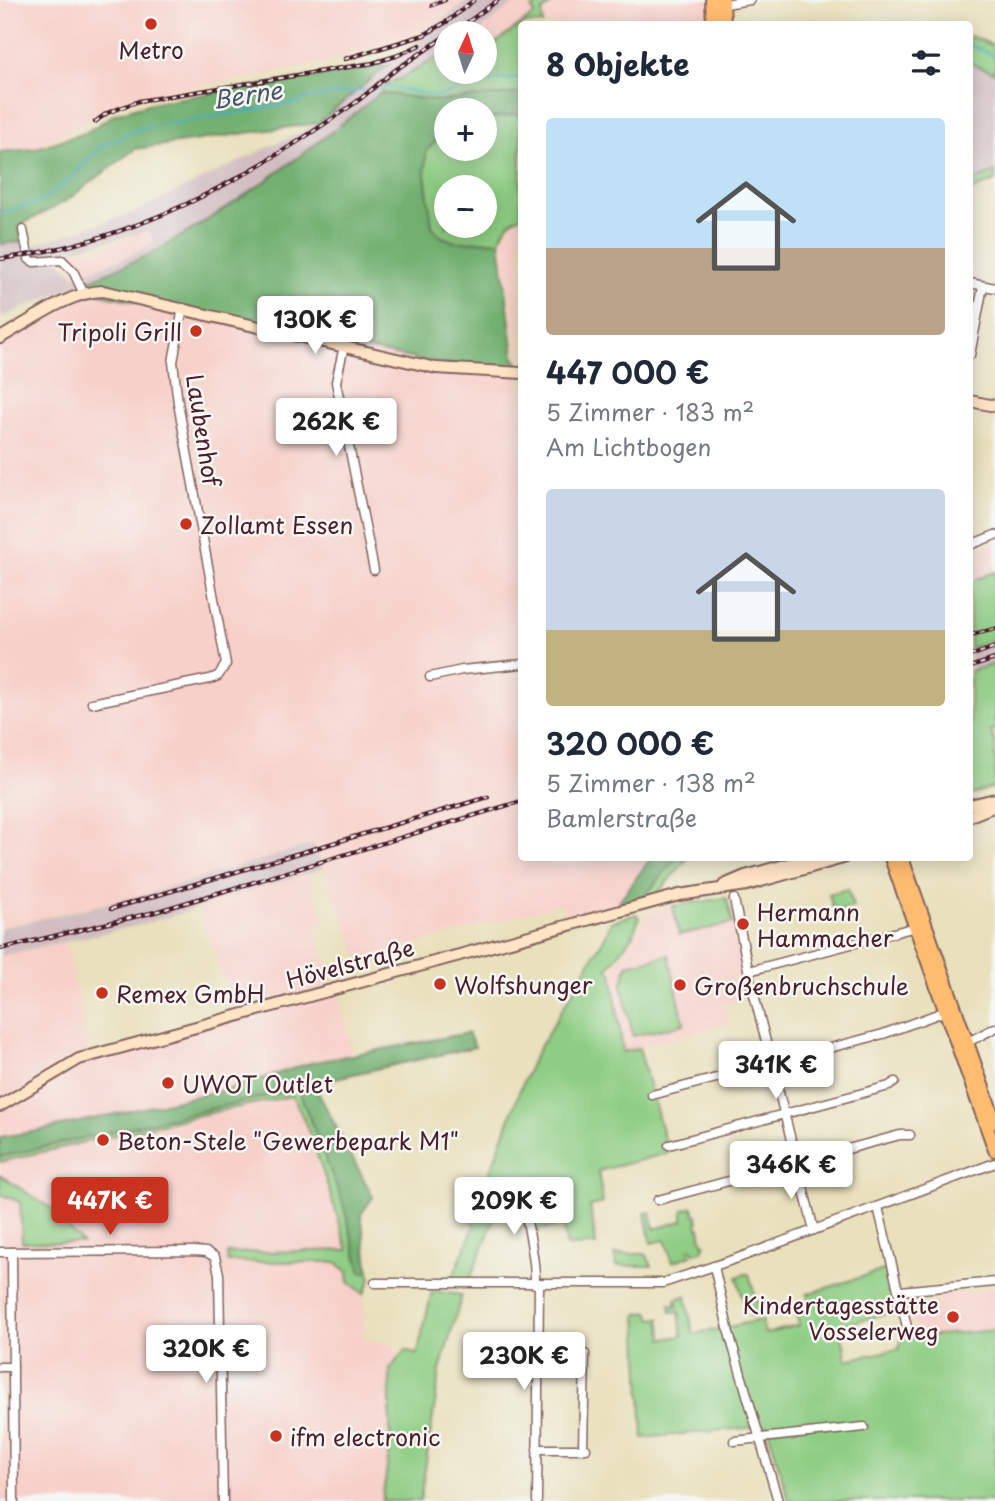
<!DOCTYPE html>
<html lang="de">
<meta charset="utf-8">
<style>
body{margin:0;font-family:"Playpen Sans",sans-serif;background:#f6f6f7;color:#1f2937;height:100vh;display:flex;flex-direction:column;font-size:26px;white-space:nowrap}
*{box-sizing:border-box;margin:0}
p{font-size:23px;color:#747a83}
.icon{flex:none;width:38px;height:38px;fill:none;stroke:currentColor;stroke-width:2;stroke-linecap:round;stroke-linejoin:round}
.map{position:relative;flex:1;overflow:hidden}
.panel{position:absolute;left:518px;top:21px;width:455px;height:840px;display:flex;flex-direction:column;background:#fff;border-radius:7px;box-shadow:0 4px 18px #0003}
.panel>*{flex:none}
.needle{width:46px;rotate:4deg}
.tools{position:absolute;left:434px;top:21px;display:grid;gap:14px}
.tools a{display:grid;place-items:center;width:63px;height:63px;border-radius:50%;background:#fff;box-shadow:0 4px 18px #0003;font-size:35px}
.price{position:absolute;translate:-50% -60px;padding:0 16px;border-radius:7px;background:#fff;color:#222;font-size:23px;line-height:46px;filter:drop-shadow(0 2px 4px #0008)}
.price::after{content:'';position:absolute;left:50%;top:42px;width:21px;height:16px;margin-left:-10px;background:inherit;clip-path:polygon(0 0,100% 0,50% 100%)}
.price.selected{background:#c8321e;color:#fff}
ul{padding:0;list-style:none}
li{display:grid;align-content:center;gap:14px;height:371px;padding:0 28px}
li span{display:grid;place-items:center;height:217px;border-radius:7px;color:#555}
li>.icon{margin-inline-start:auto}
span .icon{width:126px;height:126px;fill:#fffc;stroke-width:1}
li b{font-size:30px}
h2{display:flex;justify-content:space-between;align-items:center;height:84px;padding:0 28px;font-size:30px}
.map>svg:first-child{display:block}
.built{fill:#f7d0c9}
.industrial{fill:#d2bec1}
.green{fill:#8ecd83;stroke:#6c7657;stroke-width:2;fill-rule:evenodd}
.forest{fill:#72b071;stroke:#5e684e;stroke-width:2}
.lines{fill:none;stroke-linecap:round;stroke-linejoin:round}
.stream{stroke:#42aac2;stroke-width:2}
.street-casing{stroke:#82635e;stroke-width:11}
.secondary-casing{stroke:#82635e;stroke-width:14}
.primary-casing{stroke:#82635e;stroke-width:16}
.street{stroke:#fff;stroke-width:8}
.secondary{stroke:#ffe4c6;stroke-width:10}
.primary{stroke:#febc70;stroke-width:12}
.rail-casing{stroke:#4a1f2b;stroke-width:4.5}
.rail{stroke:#f6f6f2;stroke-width:2;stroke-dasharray:5;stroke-linecap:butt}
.poi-dot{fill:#c8321e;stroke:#f6f6f2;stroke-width:2.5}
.labels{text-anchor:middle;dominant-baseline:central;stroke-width:5;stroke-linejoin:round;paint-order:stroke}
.poi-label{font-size:23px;fill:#4a1f2b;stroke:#f6f6f2;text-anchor:start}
.street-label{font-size:23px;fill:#4a1f2b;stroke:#f6f6f2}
.water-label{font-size:24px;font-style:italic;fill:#475767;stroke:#f6f6f2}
</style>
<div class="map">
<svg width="995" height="1501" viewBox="0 0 995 1501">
<rect width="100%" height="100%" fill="#f6f6f2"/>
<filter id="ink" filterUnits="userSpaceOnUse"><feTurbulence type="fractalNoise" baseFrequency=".0143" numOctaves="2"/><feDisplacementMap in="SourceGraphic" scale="14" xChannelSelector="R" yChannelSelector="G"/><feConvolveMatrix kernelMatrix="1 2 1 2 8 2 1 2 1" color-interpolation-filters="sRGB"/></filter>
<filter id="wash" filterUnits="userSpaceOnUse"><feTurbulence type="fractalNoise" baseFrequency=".00686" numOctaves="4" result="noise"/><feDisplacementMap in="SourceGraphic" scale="28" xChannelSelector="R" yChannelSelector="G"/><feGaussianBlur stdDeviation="1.57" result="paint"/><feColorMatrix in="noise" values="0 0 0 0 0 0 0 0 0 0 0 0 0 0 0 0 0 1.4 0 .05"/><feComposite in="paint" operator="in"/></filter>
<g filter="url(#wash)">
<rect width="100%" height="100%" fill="#e9e0bc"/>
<g class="built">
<path d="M0 0H468L440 24 348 56 270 74 119 100 88 120 34 149 0 150Z"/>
<path d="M519 0H543L533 8 535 14 485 51V33H476Z"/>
<path d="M556 0H712L713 24H543L542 12Z"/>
<path d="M521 219V370H520L502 241 510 224Z"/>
<path d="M148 231 155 242 120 260 78 275 62 258 65 254 104 246Z"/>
<path d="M93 292 521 374 522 858H651L617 904 591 917 566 924 563 903 360 960 313 843 150 893 0 927V338Z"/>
<path d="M995 542V572L970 582V552Z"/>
<path d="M308 874 327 924 316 929 334 988 236 1014 198 908 229 896Z"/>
<path d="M673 906 679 935 733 923 749 999 724 1005 728 1023 624 1052 612 972 650 912Z"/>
<path d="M66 942 90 1055 0 1104V956Z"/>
<path d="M337 989 354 1054 290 1067 233 1088 38 1131 0 1137V1107L60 1069Z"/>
<path d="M291 1096 295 1100 305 1126 348 1251 227 1253 228 1262H336L348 1272 349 1282 364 1294V1342L390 1343 400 1355 390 1369V1448L382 1501H0V1194L20 1202 22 1242 81 1243 53 1210 0 1175V1162Z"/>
<path d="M995 1289V1330L917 1338 916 1327 912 1322 911 1306 938 1302 941 1294Z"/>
</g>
<g class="industrial">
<path d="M468 0H519L476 33H446V53L400 79 388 83 380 93 333 132 255 189 158 250 0 318V244L22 242 27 259 60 261 75 275 120 260 154 242 148 231 35 259 33 245 135 212 318 123Z"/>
<path d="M970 63 995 73V172L970 182Z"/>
<path d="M995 572V694L970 698V582Z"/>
<path d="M313 844 323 869 229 896 198 908 136 926 0 956V928L151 893Z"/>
</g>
<g class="green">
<path d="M543 0H556L542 12 543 24H522L521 93 440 101 380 93 388 83 400 79 446 53V72H485V51L535 14 532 9Z"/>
<path d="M970 36 995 46V73L970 63Z"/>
<path d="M521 114V216C510 220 503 229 500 241L455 242 440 236 432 226 425 175 426 151 446 131V149H485V119ZM446 187H485V226H446Z"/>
<path d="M995 172V181L970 191V182Z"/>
<path d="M995 572V640L970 648V582Z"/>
<path d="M995 664V730L991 731 995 742V787L970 795V671Z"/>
<path d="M676 858H688L655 896 643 898Z"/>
<path d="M848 889 853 907 834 912 829 894Z"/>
<path d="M725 898 727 899 733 923 679 935 673 906Z"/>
<path d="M636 914 639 917 634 933 607 970 612 972 623 1052 639 1048 668 1153 598 1171 603 1203 590 1206 596 1245 567 1246 563 1225 534 1230 532 1222H528L523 1198 502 1200 469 1282 451 1281 474 1227 473 1220 519 1092 533 1059 606 935 611 922Z"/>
<path d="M669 955 684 1024 633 1036 622 986 627 965Z"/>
<path d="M298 1089 342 1200 361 1272H369L371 1279 364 1294 349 1282 348 1272 336 1262H228L227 1253 348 1250C340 1225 305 1108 291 1096L200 1115 0 1162V1157Z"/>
<path d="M0 1175 53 1210 82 1243 22 1242 20 1202 0 1194Z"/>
<path d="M693 1207 695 1215H697L698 1228H700L702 1241 705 1243 702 1251 694 1253 693 1249 689 1250 691 1255 673 1262 665 1240 651 1243 645 1213 651 1212 654 1229 683 1221V1210Z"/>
<path d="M614 1254H646L652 1266H617Z"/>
<path d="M887 1269 898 1310 837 1327 844 1344 846 1360 899 1349 902 1338 995 1330V1501H789L767 1426 643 1438 637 1314 649 1312 652 1319 660 1318 663 1339 682 1336 679 1311 671 1312 670 1304 677 1306 676 1299 686 1296 693 1334 762 1320 765 1334 799 1325 796 1312 810 1308 807 1294Z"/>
<path d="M745 1274H749L760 1314 751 1316 749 1309 746 1310 737 1277Z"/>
<path d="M432 1291 462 1295 440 1370 420 1501H382L390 1448V1369L406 1350 417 1355Z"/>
</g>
<g class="forest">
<path d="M388 65 318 123 135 149 66 201 19 226 22 242 0 244V152L33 149 85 133 115 114 151 103Z"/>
<path d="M380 93 440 101 521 93V114L485 119V110H446V131L426 151 425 175 432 226 440 236 455 242 500 241 514 356 520 370 438 364 85 291 82 283C108 272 136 262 161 248 238 204 311 150 380 93Z"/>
<path d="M651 858H676L643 898 617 904Z"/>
<path d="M468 1033 475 1047 313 1083 373 1197 361 1214 369 1272H361L342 1200 298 1089 0 1157V1137L38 1131 233 1088 310 1063Z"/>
</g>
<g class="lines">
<g class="stream">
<path d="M970 45 995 56"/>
<path d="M0 213 43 200 72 177 101 146 138 129 295 103 307 98 388 87 437 96 448 94 468 83 522 77"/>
</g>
</g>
</g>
<g filter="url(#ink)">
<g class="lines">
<defs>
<g id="street">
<path d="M719 5 750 0"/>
<path d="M23 230 29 259 34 262 62 260 73 271 84 294"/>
<path d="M970 283 995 288"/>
<path d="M344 346 336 382 374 570"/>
<path d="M970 355 983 286"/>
<path d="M970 545 995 535"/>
<path d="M430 677 462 670 522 664"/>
<path d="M92 703 210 679 218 676 226 664 178 403 173 362 183 308"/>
<path d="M734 899 750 979 814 1230"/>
<path d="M749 971 916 927"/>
<path d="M966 1043 995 1028"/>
<path d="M652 1095 883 1034 946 1011"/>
<path d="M669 1145 889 1086 895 1082"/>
<path d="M514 1183C525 1198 536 1264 535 1284"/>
<path d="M658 1200 900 1135H910"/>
<path d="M878 1207 908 1331"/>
<path d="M0 1252 194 1251 206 1252 215 1257 219 1274 223 1501"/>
<path d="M12 1252 14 1501"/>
<path d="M714 1266 729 1333 778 1501"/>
<path d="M375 1283H663L738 1258 995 1163"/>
<path d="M900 1291 995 1282"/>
<path d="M539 1354H585L583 1449"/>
<path d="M0 1367H13"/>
<path d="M734 1441 864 1427"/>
<path d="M537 1449H586"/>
<path d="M537 1501 539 1284"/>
</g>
<g id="secondary">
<path d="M0 338C29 322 70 291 103 291L436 368 522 373"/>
<path d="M970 401 995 406"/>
<path d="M970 805 995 799"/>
<path d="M970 816 995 806"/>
<path d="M724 885 745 876 811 858"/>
<path d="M0 1106 79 1059 679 895 747 885 843 858"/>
</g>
<g id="primary">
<path d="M712 0 713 24"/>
<path d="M723 0 724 24"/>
<path d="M891 858 995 1150"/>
<path d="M902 858 995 1122"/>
</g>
</defs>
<use href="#street" class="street-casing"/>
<use href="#secondary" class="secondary-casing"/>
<use href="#primary" class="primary-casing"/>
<use href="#street" class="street"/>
<use href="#secondary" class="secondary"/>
<use href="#primary" class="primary"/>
<defs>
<g id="rail">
<path d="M432 5 445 0"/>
<path d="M453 33 498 0"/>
<path d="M345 59 424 35 448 21 474 0"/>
<path d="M95 122 107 113 139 101 373 63 396 56 420 45"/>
<path d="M0 259C136 241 241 183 352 105 367 95 379 82 394 71 411 59 429 49 446 35"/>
<path d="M970 635 995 629"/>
<path d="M970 656 995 647"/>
<path d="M970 667 995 659"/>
<path d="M111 909 488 797"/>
<path d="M0 949 155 912 522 801"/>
</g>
</defs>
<use href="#rail" class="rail-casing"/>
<use href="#rail" class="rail"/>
</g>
</g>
<g class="poi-dot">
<circle cx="151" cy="24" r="7"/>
<circle cx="196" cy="331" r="7"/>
<circle cx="186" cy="524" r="7"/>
<circle cx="743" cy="924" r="7"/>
<circle cx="440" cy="984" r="7"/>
<circle cx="680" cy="985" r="7"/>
<circle cx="102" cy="993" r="7"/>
<circle cx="168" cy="1083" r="7"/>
<circle cx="103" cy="1140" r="7"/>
<circle cx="953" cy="1317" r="7"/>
<circle cx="276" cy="1436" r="7"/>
</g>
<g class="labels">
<g class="poi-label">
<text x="151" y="49" text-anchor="middle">Metro</text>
<text x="182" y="331" text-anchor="end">Tripoli Grill</text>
<text x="200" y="524">Zollamt Essen</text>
<text x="757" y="911">Hermann<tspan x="757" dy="26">Hammacher</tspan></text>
<text x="454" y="984">Wolfshunger</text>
<text x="694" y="985">Großenbruchschule</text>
<text x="116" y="993">Remex GmbH</text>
<text x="182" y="1083">UWOT Outlet</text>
<text x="117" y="1140">Beton-Stele "Gewerbepark M1"</text>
<text x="939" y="1304" text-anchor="end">Kindertagesstätte<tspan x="939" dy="26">Vosselerweg</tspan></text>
<text x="290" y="1436">ifm electronic</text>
</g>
<g class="street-label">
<text transform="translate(204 430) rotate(81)">Laubenhof</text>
<text transform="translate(350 963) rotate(-15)">Hövelstraße</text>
</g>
<g class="water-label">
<text transform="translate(247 94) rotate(-9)">Berne</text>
</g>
</g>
</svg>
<div class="tools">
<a><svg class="needle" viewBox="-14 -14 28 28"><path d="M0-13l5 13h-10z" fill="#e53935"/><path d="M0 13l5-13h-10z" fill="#747a83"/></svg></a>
<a>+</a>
<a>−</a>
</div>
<b class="price" style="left:315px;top:356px">130K €</b>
<b class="price" style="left:336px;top:458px">262K €</b>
<b class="price" style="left:776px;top:1101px">341K €</b>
<b class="price" style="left:791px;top:1201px">346K €</b>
<b class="price selected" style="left:110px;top:1237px">447K €</b>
<b class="price" style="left:514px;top:1237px">209K €</b>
<b class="price" style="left:206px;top:1385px">320K €</b>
<b class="price" style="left:524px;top:1392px">230K €</b>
<section class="panel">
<h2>8 Objekte<svg class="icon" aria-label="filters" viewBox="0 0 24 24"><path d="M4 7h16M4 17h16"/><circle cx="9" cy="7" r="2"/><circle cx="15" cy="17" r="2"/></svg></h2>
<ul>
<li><span style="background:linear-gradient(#bfe0f5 60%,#b9a48a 0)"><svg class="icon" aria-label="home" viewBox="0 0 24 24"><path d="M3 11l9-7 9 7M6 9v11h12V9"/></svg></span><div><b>447 000 €</b><p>5 Zimmer · 183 m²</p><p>Am Lichtbogen</p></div></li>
<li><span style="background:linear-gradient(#c9d6e8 65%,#c2b280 0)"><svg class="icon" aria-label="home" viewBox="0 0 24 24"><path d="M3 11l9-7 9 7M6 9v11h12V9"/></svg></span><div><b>320 000 €</b><p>5 Zimmer · 138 m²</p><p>Bamlerstraße</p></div></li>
</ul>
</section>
</div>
